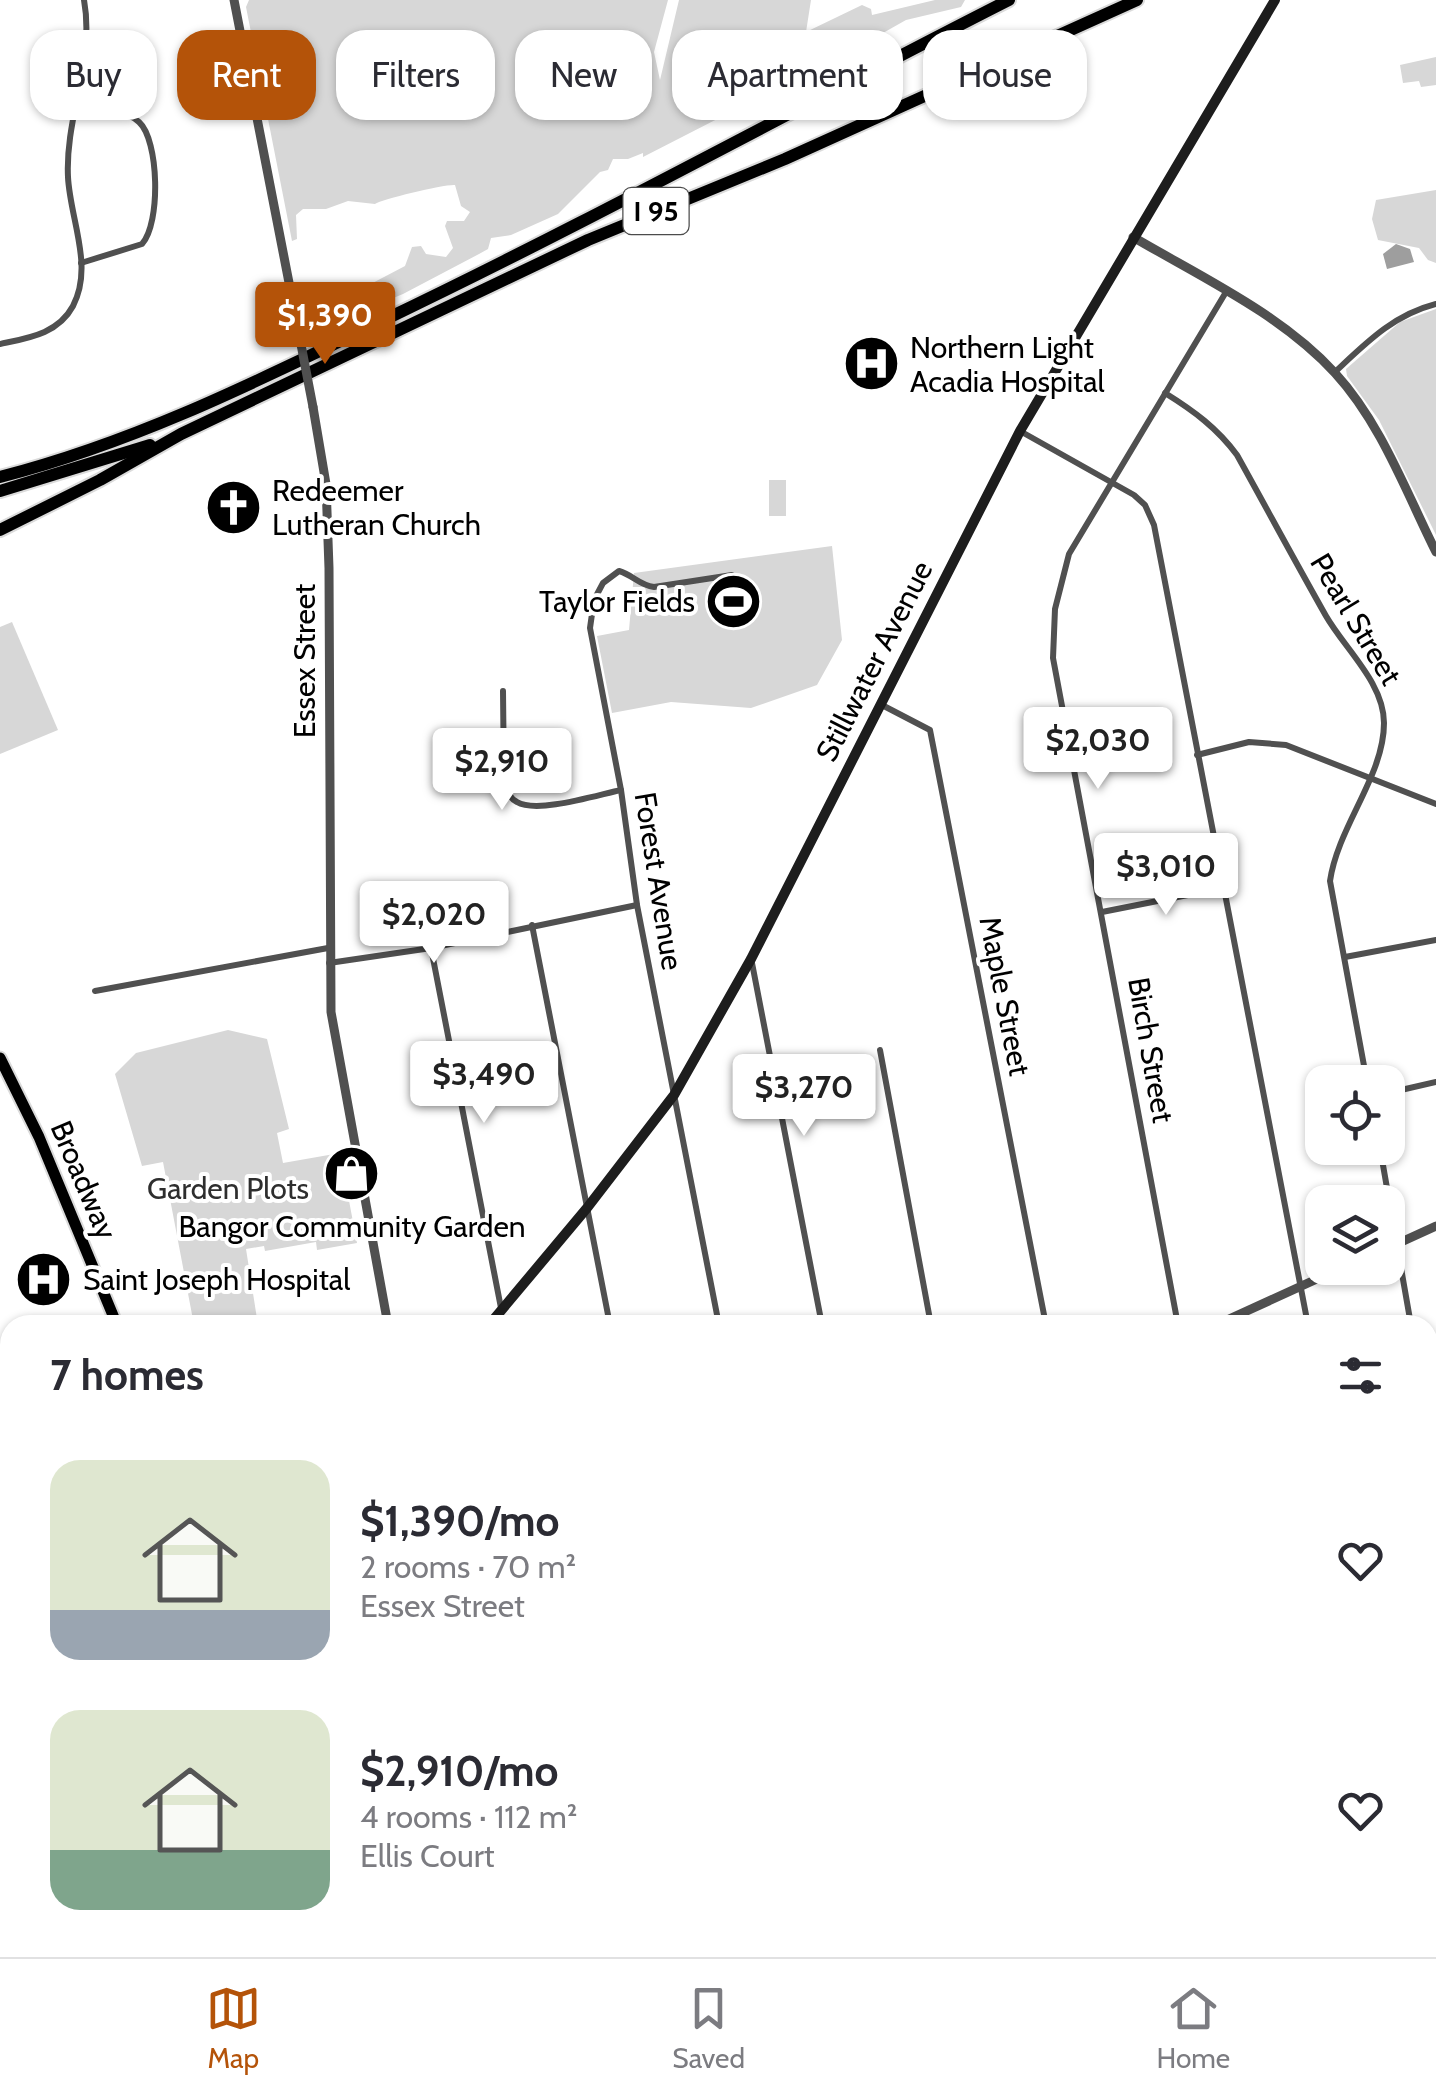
<!DOCTYPE html>
<meta charset="utf-8">
<style>
body{margin:0;font-family:Cabin,sans-serif;background:#f2f2f3;color:#2b2b33;height:100vh;display:flex;flex-direction:column;font-size:38px;white-space:nowrap}
*{box-sizing:border-box;margin:0}
p{font-size:32px;color:#7c7c81}
.icon{flex:none;width:55px;height:55px;fill:none;stroke:currentColor;stroke-width:2;stroke-linecap:round;stroke-linejoin:round}
.map{position:relative;flex:1;overflow:hidden}
.panel{position:absolute;left:0px;top:1315px;width:1438px;height:642px;display:flex;flex-direction:column;background:#fff;border-radius:30px 30px 0 0;box-shadow:0 2px 8px #0004}
.panel>*{flex:none}
.guide{position:absolute;left:30px;top:30px;width:1378px;height:90px;display:flex;gap:20px}
.fabs{position:absolute;left:1305px;top:1065px;display:grid;gap:20px}
.fabs a{display:grid;place-items:center;width:100px;height:100px;border-radius:20px;background:#fff;box-shadow:0 2px 8px #0004;font-size:50px}
.price{position:absolute;translate:-50% -85px;padding:0 22px;border-radius:10px;background:#fff;color:#222;font-size:32px;line-height:65px;filter:drop-shadow(0 2px 5px #0008)}
.price::after{content:'';position:absolute;left:50%;top:60px;width:30px;height:22px;margin-left:-15px;background:inherit;clip-path:polygon(0 0,100% 0,50% 100%)}
.price.on{background:#b45309;color:#fff}
ul{padding:0;list-style:none}
li{display:flex;align-items:center;gap:30px;height:250px;padding:0 50px}
li span{display:grid;place-items:center;flex:none;width:280px;height:200px;border-radius:30px;color:#555}
li>.icon{margin-inline-start:auto}
span .icon{width:120px;height:120px;fill:#fffc;stroke-width:1}
li b{font-size:42px}
h2{display:flex;justify-content:space-between;align-items:center;height:120px;padding:0 50px;font-size:42px}
.pill{padding:0 35px;border-radius:30px;background:#fff;box-shadow:0 2px 8px #0004;font-size:35px;line-height:90px}
.pill.on{background:#b45309;color:#fff}
.dock{display:flex;justify-content:space-around;align-items:center;height:140px;border-top:2px solid #e1e1e2;background:#fff;font-size:28px;color:#7c7c81}
.dock a{display:grid;justify-items:center;gap:5px}
.dock .on{color:#b45309}
.map>svg:first-child{display:block}
.green{fill:#d7d7d7}
.water{fill:#9e9e9e}
.lines{fill:none;stroke-linecap:round;stroke-linejoin:round}
.primary-casing{stroke:#dbdbdb;stroke-width:15}
.motorway-casing{stroke:#dbdbdb;stroke-width:16}
.minor{stroke:#505050;stroke-width:6}
.tertiary{stroke:#505050;stroke-width:9}
.secondary{stroke:#1d1d1d;stroke-width:10}
.primary{stroke:#000;stroke-width:11}
.motorway{stroke:#000;stroke-width:12}
.tertiary-bridge{stroke:#505050;stroke-width:9}
.labels{text-anchor:middle;dominant-baseline:central;stroke-width:8;stroke-linejoin:round;paint-order:stroke}
.shield{fill:#fff;stroke:#4c4c4c;stroke-width:2.5}
.shield-label{font-size:28px;font-weight:bold;fill:#000}
.poi-label{font-size:30px;fill:#000;stroke:#fff;text-anchor:start}
.street-label{font-size:30px;fill:#000;stroke:#fff}
.park-label{font-size:30px;fill:#2e2e2e;stroke:#fff}
</style>
<div class="map">
<svg width="1436" height="1957" viewBox="0 0 1436 1957">
<rect width="100%" height="100%" fill="#fff"/>
<g class="green">
<path d="M249 0H668L654 52 660 80 679 0H811L806 32 862 5 871 9 872 15 935 0H965L961 7 906 20 860 46 836 47 821 58 813 56 805 60 793 80 643 157V153L628 159H613L608 170 600 172 558 214 511 235 491 238 488 249 479 254 403 294 320 328 312 327 309 308 315 303 344 298 405 266 412 247 421 246 426 254 446 257 453 248 445 226 447 221H464L470 212 461 206 455 185C445 184 382 199 375 204L348 201 326 209H303L296 215 297 239 292 241 246 7Z"/>
<path d="M1436 57V85L1421 87 1419 81 1403 83 1400 65Z"/>
<path d="M1436 190V263L1428 260 1419 248 1378 240 1372 219 1376 200Z"/>
<path d="M1436 309V535L1379 420 1347 376 1346 369 1400 322Z"/>
<rect x="769" y="480" width="17" height="36"/>
<path d="M832 546 842 640 817 685 751 708 671 702 612 713 597 636 629 630 634 573Z"/>
<path d="M12 622 58 730 0 754V627Z"/>
<path d="M228 1030 267 1039 289 1129 277 1133 283 1163 340 1153 357 1243 317 1250 316 1242 265 1251 264 1246 246 1249 258 1325H194L163 1162 142 1166 115 1074 136 1053Z"/>
</g>
<path class="water" d="M1396 244 1410 249 1414 262 1387 269 1383 254Z"/>
<g class="lines">
<defs>
<g id="primary">
<path d="M0 1058 39 1137 117 1325"/>
<path d="M273 1948 275 1957"/>
</g>
<g id="motorway">
<path d="M0 477C136 442 258 381 384 320 595 219 800 106 1009 0"/>
<path d="M0 491 150 445"/>
<path d="M0 530 100 480 181 434 588 240 785 159 1137 0"/>
</g>
</defs>
<use href="#primary" class="primary-casing"/>
<use href="#motorway" class="motorway-casing"/>
<g class="minor">
<path d="M77 105C97 108 124 108 139 122 159 140 161 223 142 244L81 263"/>
<path d="M0 344C28 338 58 334 73 306 94 266 70 219 68 177 65 117 95 60 84 0"/>
<path d="M1335 372C1366 343 1393 315 1436 304"/>
<path d="M1165 393C1194 411 1217 428 1237 455 1267 509 1296 563 1326 616 1345 649 1384 683 1384 723 1384 776 1338 826 1330 881L1367 1082"/>
<path d="M1020 431 1134 495 1145 505 1154 525 1308 1325"/>
<path d="M503 691 504 782C507 790 509 798 517 802 537 814 597 795 621 790"/>
<path d="M880 704 930 730 1046 1325"/>
<path d="M1197 755 1249 742 1286 745 1436 804"/>
<path d="M1102 912 1223 888"/>
<path d="M532 925 610 1325"/>
<path d="M431 948 501 1308"/>
<path d="M1345 957 1436 940"/>
<path d="M329 963 431 948 637 905"/>
<path d="M752 963 822 1325"/>
<path d="M95 991 328 948"/>
<path d="M880 1050 931 1325"/>
<path d="M1388 1093 1436 1082"/>
<path d="M1380 1148 1411 1325"/>
<path d="M719 1325 637 905 621 790 590 628 594 600 603 583 619 571C633 575 639 585 654 587L732 575"/>
<path d="M1178 1325 1053 658 1055 609 1069 554 1226 292"/>
<path d="M1428 1409 1436 1454"/>
<path d="M0 1544 10 1542"/>
<path d="M0 1785 10 1783"/>
<path d="M390 1948 391 1957"/>
<path d="M506 1948 508 1957"/>
<path d="M729 1948 731 1957"/>
<path d="M839 1948 841 1957"/>
<path d="M943 1948 945 1957"/>
<path d="M1044 1948 1046 1957"/>
<path d="M1162 1948 1164 1957"/>
<path d="M1302 1948 1303 1957"/>
<path d="M1427 1948 1428 1957"/>
<path d="M88 1957 129 1948"/>
</g>
<g class="tertiary">
<path d="M234 0 299 334"/>
<path d="M1133 237C1201 277 1281 314 1335 373 1381 423 1406 492 1436 552"/>
<path d="M313 407 326 484 329 568 331 1012 388 1325"/>
<path d="M1388 1248 1436 1226"/>
<path d="M1216 1325 1341 1268"/>
<path d="M1428 1912 1436 1910"/>
<path d="M0 1941 3 1957"/>
<path d="M624 1948 626 1957"/>
<path d="M1204 1957 1251 1948"/>
</g>
<path class="secondary" d="M489 1325 587 1208 674 1095 751 959 1020 431 1275 0"/>
<use href="#primary" class="primary"/>
<use href="#motorway" class="motorway"/>
<path class="tertiary-bridge" d="M299 334 313 407"/>
</g>
<defs>
<symbol id="hospital-disc" viewBox="-11 -11 22 22"><circle r="9.5" fill="#000" stroke="#fff"/><path d="M-5-5h3v3.5h4V-5h3V5h-3V1.5h-4V5h-3Z" fill="#fff"/></symbol>
<symbol id="church-disc" viewBox="-11 -11 22 22"><circle r="9.5" fill="#000" stroke="#fff"/><path d="M-1.2-6h2.4v3.5h3.3v2.4h-3.3V6h-2.4V-.1h-3.3v-2.4h3.3Z" fill="#fff"/></symbol>
<symbol id="stadium-disc" viewBox="-11 -11 22 22"><circle r="9.5" fill="#000" stroke="#fff"/><path d="M0-5a6.5 5 0 1 0 0 10a6.5 5 0 1 0 0-10ZM-3.5-1.8h7v3.6h-7Z" fill="#fff"/></symbol>
<symbol id="shop-disc" viewBox="-11 -11 22 22"><circle r="9.5" fill="#000" stroke="#fff"/><path d="M-5-2.5h2.3a2.7 3.5 0 0 1 5.4 0H5L5.5 6h-11ZM-1.5-2.5h3a1.5 2.3 0 0 0-3 0Z" fill="#fff"/></symbol>
</defs>
<g fill-rule="evenodd">
<use href="#hospital-disc" x="840" y="332" width="63" height="63"/>
<use href="#church-disc" x="202" y="476" width="63" height="63"/>
<use href="#stadium-disc" x="702" y="570" width="63" height="63"/>
<use href="#shop-disc" x="320" y="1142" width="63" height="63"/>
<use href="#hospital-disc" x="12" y="1248" width="63" height="63"/>
</g>
<g class="labels">
<rect class="shield" x="623.5" y="188" width="65" height="46" rx="8"/>
<g class="shield-label">
<text x="656" y="211">I 95</text>
</g>
<g class="poi-label">
<text x="910" y="347">Northern Light<tspan x="910" dy="34">Acadia Hospital</tspan></text>
<text x="272" y="490">Redeemer<tspan x="272" dy="34">Lutheran Church</tspan></text>
<text x="695" y="601" text-anchor="end">Taylor Fields</text>
<text x="352" y="1226" text-anchor="middle">Bangor Community Garden</text>
<text x="83" y="1279">Saint Joseph Hospital</text>
</g>
<g class="street-label">
<text transform="translate(1356 619) rotate(59)">Pearl Street</text>
<text transform="translate(304 661) rotate(-90)">Essex Street</text>
<text transform="translate(874 661) rotate(-63)">Stillwater Avenue</text>
<text transform="translate(659 881) rotate(81)">Forest Avenue</text>
<text transform="translate(1005 996) rotate(79)">Maple Street</text>
<text transform="translate(1151 1050) rotate(80)">Birch Street</text>
<text transform="translate(84 1180) rotate(67)">Broadway</text>
</g>
<g class="park-label">
<text x="228" y="1188">Garden Plots</text>
</g>
</g>
</svg>
<div class="fabs">
<a><svg class="icon" aria-label="locate" viewBox="0 0 24 24"><circle cx="12" cy="12" r="6"/><path d="M12 2v4M12 18v4M2 12h4M18 12h4"/></svg></a>
<a><svg class="icon" aria-label="layers" viewBox="0 0 24 24"><path d="M12 4l9 5-9 5-9-5zM3 14l9 5 9-5"/></svg></a>
</div>
<b class="price on" style="left:325px;top:367px">$1,390</b>
<b class="price" style="left:1098px;top:792px">$2,030</b>
<b class="price" style="left:502px;top:813px">$2,910</b>
<b class="price" style="left:1166px;top:918px">$3,010</b>
<b class="price" style="left:434px;top:966px">$2,020</b>
<b class="price" style="left:484px;top:1126px">$3,490</b>
<b class="price" style="left:804px;top:1139px">$3,270</b>
<div class="guide">
<a class="pill">Buy</a>
<a class="pill on">Rent</a>
<a class="pill">Filters</a>
<a class="pill">New</a>
<a class="pill">Apartment</a>
<a class="pill">House</a>
</div>
<section class="panel">
<h2>7 homes<svg class="icon" aria-label="filters" viewBox="0 0 24 24"><path d="M4 7h16M4 17h16"/><circle cx="9" cy="7" r="2"/><circle cx="15" cy="17" r="2"/></svg></h2>
<ul>
<li><span style="background:linear-gradient(#dfe7d0 75%,#9aa5b1 0)"><svg class="icon" aria-label="home" viewBox="0 0 24 24"><path d="M3 11l9-7 9 7M6 9v11h12V9"/></svg></span><div><b>$1,390/mo</b><p>2 rooms · 70 m²</p><p>Essex Street</p></div><svg class="icon" aria-label="heart" viewBox="0 0 24 24"><path d="M12 20l-8-8c-3-5 5-10 8-4 3-6 11-1 8 4z"/></svg></li>
<li><span style="background:linear-gradient(#dfe7d0 70%,#7fa58c 0)"><svg class="icon" aria-label="home" viewBox="0 0 24 24"><path d="M3 11l9-7 9 7M6 9v11h12V9"/></svg></span><div><b>$2,910/mo</b><p>4 rooms · 112 m²</p><p>Ellis Court</p></div><svg class="icon" aria-label="heart" viewBox="0 0 24 24"><path d="M12 20l-8-8c-3-5 5-10 8-4 3-6 11-1 8 4z"/></svg></li>
</ul>
</section>
</div>
<nav class="dock">
<a class="on"><svg class="icon" aria-label="map" viewBox="0 0 24 24"><path d="M3 6l6-2 6 2 6-2v14l-6 2-6-2-6 2zM9 4v14M15 6v14"/></svg>Map</a>
<a><svg class="icon" aria-label="saved" viewBox="0 0 24 24"><path d="M7 4h10v16l-5-4-5 4z"/></svg>Saved</a>
<a><svg class="icon" aria-label="home" viewBox="0 0 24 24"><path d="M3 11l9-7 9 7M6 9v11h12V9"/></svg>Home</a>
</nav>
